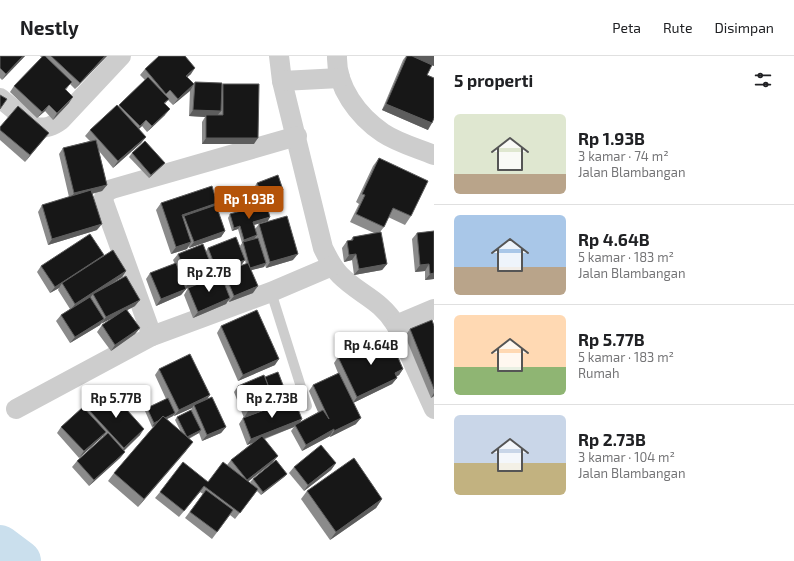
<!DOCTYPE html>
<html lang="id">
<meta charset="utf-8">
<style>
body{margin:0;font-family:"Exo 2",sans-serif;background:#f6f6f6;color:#202124;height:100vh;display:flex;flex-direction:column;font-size:15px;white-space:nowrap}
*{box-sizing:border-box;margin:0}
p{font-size:13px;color:#757577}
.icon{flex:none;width:22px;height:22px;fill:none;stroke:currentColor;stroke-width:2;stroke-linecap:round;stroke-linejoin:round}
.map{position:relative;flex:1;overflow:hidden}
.details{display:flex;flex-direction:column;background:#fff;width:360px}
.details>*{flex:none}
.price{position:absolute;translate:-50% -34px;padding:0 9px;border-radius:4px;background:#fff;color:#222;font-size:13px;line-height:26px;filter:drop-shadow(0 1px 2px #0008)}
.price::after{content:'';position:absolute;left:50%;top:24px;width:12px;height:9px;margin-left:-6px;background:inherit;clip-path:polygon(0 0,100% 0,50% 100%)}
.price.current{background:#b45309;color:#fff}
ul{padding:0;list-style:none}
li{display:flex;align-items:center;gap:12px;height:100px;padding:0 20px}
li+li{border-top:1px solid #e0e0e0}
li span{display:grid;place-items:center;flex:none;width:112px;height:80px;border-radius:6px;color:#555}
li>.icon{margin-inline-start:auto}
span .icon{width:48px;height:48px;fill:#fffc;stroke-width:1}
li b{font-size:17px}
h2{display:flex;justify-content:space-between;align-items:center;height:48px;padding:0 20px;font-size:17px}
header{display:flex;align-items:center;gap:24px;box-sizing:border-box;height:56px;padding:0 20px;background:#fff;border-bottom:1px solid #e0e0e0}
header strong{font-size:19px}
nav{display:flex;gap:22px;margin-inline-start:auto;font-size:14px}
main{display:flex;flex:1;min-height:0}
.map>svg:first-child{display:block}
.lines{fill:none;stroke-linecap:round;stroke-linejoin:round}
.river{stroke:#cadfed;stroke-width:42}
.lane{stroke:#cdcdcd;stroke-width:10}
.street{stroke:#cdcdcd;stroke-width:20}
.wall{fill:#8b8b8b;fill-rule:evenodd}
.shaded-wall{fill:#5d5d5d}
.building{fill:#171717;stroke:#5d5d5d}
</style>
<header>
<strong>Nestly</strong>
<nav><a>Peta</a><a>Rute</a><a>Disimpan</a></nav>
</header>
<main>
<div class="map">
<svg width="434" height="505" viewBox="0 0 434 505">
<rect width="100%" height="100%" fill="#fff"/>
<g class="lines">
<path class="river" d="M0 490 20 505"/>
<path class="lane" d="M271 236 307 350"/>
<g class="street">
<path d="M279 0 282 25 323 192C328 202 332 211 340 219 360 239 380 243 396 269L434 353"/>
<path d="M337 0C336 31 358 60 383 77 398 87 417 92 434 99"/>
<path d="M282 25 340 22"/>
<path d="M0 42 35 71C46 73 53 70 61 64L121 0"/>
<path d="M396 269 434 253"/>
<path d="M152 280 104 147C103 140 105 136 112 133L297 80"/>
<path d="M16 353 152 280 271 236 332 210"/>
</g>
</g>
<g class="wall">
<path d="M0 0H25L2 24 0 22Z"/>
<path d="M40 0H107L75 33 70 28 66 34 69 47 53 64 45 55 37 62 10 36 14 30 42 2Z"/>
<path d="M406 0H434V10L432 9 427 19 428 74 382 54 403 4Z"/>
<path d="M145 13 191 18 187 21 193 28 195 26 222 29 223 28 254 88H202V66L205 61 189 60 190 34 173 49 168 44 165 48V59L147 76 142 70 139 73 146 81 141 87 113 112 99 95 107 129 102 135 92 138 97 174 48 189 38 156 42 149 69 141 59 98 63 92 90 85 85 80 90 74 118 50 145 24 140 19Z"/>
<path d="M0 71 44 83 25 106 0 84Z"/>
<path d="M132 97 165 107 162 110 149 122 129 101Z"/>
<path d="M379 102 411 160 405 169 388 161 384 171 380 176 387 208 382 214 354 219 352 204 344 206 342 192 347 185H350L353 181 374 177 350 166 359 148 356 146 373 110Z"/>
<path d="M257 127 283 134 281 137 260 144 255 130Z"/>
<path d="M161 147H217L216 149 225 175 221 181 189 192 188 190 187 193 171 198 156 154Z"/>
<path d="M230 158 268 165 253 169 255 173 259 168 293 204 266 212 265 209 264 211 251 214 253 237 229 246 228 244 226 248 193 262 184 239 188 232 200 227 186 233 181 239 156 250 146 223 150 217 175 208 173 204 178 198 206 195 208 192 243 200 240 190 242 187 238 173 232 175 228 162ZM245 204 246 208 241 210ZM224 217 221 220 210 223 212 220V221Z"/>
<path d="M434 175V223L425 224V215L415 216 412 183 417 177Z"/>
<path d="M104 199 102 201 126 215 122 221 108 230 135 250 127 254 140 272 135 278 111 295 97 276 102 269 114 261 101 267 100 269 70 287 56 265 61 259 70 253 58 234 59 232 50 237 37 216 41 210Z"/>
<path d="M221 270 275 309 238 325 217 277Z"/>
<path d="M434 270V340L431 342 405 280 410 273Z"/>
<path d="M383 292 403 313 399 319 396 321 397 322 392 328 353 347 356 368 330 381V380L302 395 291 375 294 371 265 383 273 406 248 426 253 429 250 426 253 423 287 418 284 421 261 439 257 435 235 463 230 459 212 483 185 462 203 438 200 436 179 461 155 442 160 436 208 426 227 409 231 404 252 387 247 389 239 368 243 362 300 366 318 356 309 335 313 329 338 317 334 307 338 301Z"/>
<path d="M159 313 208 343 226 371 221 377 202 385 199 377 189 383 186 395 138 451 108 425 114 417 155 369 152 371 145 355 147 352 166 343 155 319ZM192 352 191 354 177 361 175 364 181 376 166 363 173 360 174 359V360Z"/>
<path d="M265 321 285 345 244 362 234 336 238 330Z"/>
<path d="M88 353 140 379 124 395 125 396 120 402 89 430 72 411 77 405 103 381V380L101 382 79 402 57 377 61 371 87 355Z"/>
<path d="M336 407 331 414 304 435 289 417 294 411Z"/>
<path d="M307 435 382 443 376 452 330 484 301 443Z"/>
</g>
<g class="shaded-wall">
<path d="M23 0H25L2 24 6 18Z"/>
<path d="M105 0H107L75 33 80 27Z"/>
<path d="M410 0H434V10Z"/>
<path d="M195 12 191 18 182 26 186 20Z"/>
<path d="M194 28 190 35 173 49 178 43Z"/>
<path d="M73 41 69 47 53 64 57 57Z"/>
<path d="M386 48 432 67 428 74 382 54Z"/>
<path d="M49 49 45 55 37 62 42 56Z"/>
<path d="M170 53 165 59 147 76 152 70Z"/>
<path d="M193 54 221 55 216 61 206 59 205 61 189 60Z"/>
<path d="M146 64 142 70 135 76 140 70Z"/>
<path d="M49 77 44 83 25 106 30 99Z"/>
<path d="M146 81 141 87 113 112 118 105Z"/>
<path d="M206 82H258L254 88H202Z"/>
<path d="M165 107 162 110 149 122 151 119Z"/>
<path d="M107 129 102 135 70 143 74 137Z"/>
<path d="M283 134 281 137 260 144 263 141Z"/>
<path d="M217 147 213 154 184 160 181 164 182 159Z"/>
<path d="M270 161 268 165 250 170 253 166Z"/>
<path d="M102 168 97 174 48 189 52 183Z"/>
<path d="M240 170 238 173 232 175 234 172Z"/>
<path d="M225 175 221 181 189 192 194 186Z"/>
<path d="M257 179 254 183 242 187 244 184Z"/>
<path d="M191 186 187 193 171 198 176 191Z"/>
<path d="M298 198 293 204 266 212 270 206Z"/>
<path d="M356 198 352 204 344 206 349 199Z"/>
<path d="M104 199 99 205 62 227 59 232 50 237 55 231Z"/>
<path d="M245 204 240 210 212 221 217 215Z"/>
<path d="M266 207 264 211 248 215 250 212Z"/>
<path d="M387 208 382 214 354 219 359 213Z"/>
<path d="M429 208 425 215 415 216 420 209Z"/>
<path d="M126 215 122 221 94 239 93 238 90 242 71 254 75 248Z"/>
<path d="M214 217 210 224 184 233 189 227Z"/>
<path d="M434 217V223L425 224 430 218Z"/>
<path d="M258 230 253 237 229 246 234 240Z"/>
<path d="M186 233 181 239 156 250 161 243Z"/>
<path d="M230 242 226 248 193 262 198 256Z"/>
<path d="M140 244 135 250 101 268 106 261Z"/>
<path d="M104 263 100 269 70 287 75 281Z"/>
<path d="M140 272 135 278 111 295 115 289Z"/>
<path d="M279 303 275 309 238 325 243 319Z"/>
<path d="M403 313 399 319 390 324 395 317Z"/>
<path d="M397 322 392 328 353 347 357 341Z"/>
<path d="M434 337V340L431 342Z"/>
<path d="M210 339 206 345 194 349 192 352 174 360 179 354Z"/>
<path d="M288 342 285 345 244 362 248 355 274 345Z"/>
<path d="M175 357 173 360 152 371 154 367Z"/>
<path d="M361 362 356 368 330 381 334 375Z"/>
<path d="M302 363 298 370 295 369 294 371 247 389 251 383Z"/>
<path d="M226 371 221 377 202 385 207 379Z"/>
<path d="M144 373 140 379 120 398 124 392Z"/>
<path d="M334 373 330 380 302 395 306 389Z"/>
<path d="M201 374 199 377 185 384 187 381Z"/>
<path d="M106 376 101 382 79 402 84 395Z"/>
<path d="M193 386 186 395 138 451 144 443Z"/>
<path d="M125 396 120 402 89 430 94 424Z"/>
<path d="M278 400 273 406 242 430 247 424Z"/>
<path d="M336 407 331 414 304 435 308 429Z"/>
<path d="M287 418 284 421 261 439 263 436Z"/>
<path d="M204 430 200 436 179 461 184 455Z"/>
<path d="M382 443 376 452 330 484 336 476Z"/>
</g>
<g class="building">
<path d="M0 0H23L6 18 0 12Z"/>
<path d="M43 0H45L72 26 65 33 73 41 57 57 49 49 42 56 14 30Z"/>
<path d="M51 0H105L80 27Z"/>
<path d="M159 0H185L195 12 186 20 194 28 178 43 170 34 166 38 145 13Z"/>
<path d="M407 0H412L432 9 427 19 434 22V62L432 67 386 48Z"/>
<path d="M148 21 169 43 164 47 170 53 152 70 146 64 140 70 119 49Z"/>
<path d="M195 26 222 27 221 55 193 54Z"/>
<path d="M223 28H259L258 82H206V59H223Z"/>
<path d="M0 39 7 43 0 53Z"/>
<path d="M117 49 146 81 118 105 90 74Z"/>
<path d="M18 50 49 77 30 99 0 74V71Z"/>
<path d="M96 84 107 129 74 137 63 92Z"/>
<path d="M145 85 165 107 151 119 132 97Z"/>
<path d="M379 102 428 125 411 160 393 152 384 171 356 158 365 139 362 138Z"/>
<path d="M278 119 283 134 263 141 257 127Z"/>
<path d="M212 130 217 147 182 159 191 186 176 191 161 147Z"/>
<path d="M91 134 102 168 52 183 42 149Z"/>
<path d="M266 148 270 161 253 166 257 179 244 184 240 170 234 172 230 158Z"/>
<path d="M216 149 225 175 194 186 184 160Z"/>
<path d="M287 160 298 198 270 206 259 168Z"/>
<path d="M434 175V217L430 218 429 208 420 209 417 177Z"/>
<path d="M381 176 387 208 359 213 356 198 349 199 347 185 353 184V181Z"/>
<path d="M90 178 104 199 55 231 41 210Z"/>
<path d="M236 181 245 204 217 215 208 192Z"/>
<path d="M258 182 266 207 250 212 243 186Z"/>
<path d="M203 188 214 217 189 227 178 198Z"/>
<path d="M113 194 126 215 75 248 62 227Z"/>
<path d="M176 207 186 233 161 243 150 217Z"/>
<path d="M248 207 258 230 234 240 224 216Z"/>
<path d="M221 219 230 242 198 256 188 232Z"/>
<path d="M126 220 140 244 106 261 93 238Z"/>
<path d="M90 241 104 263 75 281 61 259Z"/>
<path d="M126 253 140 272 115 289 102 269Z"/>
<path d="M257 254 279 303 243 319 221 270Z"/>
<path d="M432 264 434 270V333L410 273Z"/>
<path d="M378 282 383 292 392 288 403 313 395 317 397 322 357 341 338 301Z"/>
<path d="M190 298 210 339 179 354 159 313Z"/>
<path d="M278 316 288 342 272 348 274 345 265 321Z"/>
<path d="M339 317 361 362 334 375V373L306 389 295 369 323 354 329 363 313 329Z"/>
<path d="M264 319 274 345 248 355 238 330Z"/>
<path d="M109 334 144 373 124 392 88 353Z"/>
<path d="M212 341 226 371 207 379 194 349Z"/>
<path d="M168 342 175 357 165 362 163 360 158 365 154 367 147 352Z"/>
<path d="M294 343 302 363 251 383 243 362Z"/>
<path d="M83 351 106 376 84 395 61 371Z"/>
<path d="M191 354 201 374 187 381 177 361Z"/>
<path d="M163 360 193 386 144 443 114 417Z"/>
<path d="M108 377 125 396 94 424 77 405Z"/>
<path d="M262 380 278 400 247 424 231 404Z"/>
<path d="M321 389 336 407 308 429 294 411Z"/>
<path d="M354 402 382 443 336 476 307 435Z"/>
<path d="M276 404 287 418 263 436 253 423Z"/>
<path d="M183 406 208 426 223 406 258 433 240 457 204 430 184 455 160 436Z"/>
<path d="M206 434 233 454 217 476 190 456Z"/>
</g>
</svg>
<b class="price current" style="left:249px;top:164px">Rp 1.93B</b>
<b class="price" style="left:209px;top:237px">Rp 2.7B</b>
<b class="price" style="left:371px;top:310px">Rp 4.64B</b>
<b class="price" style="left:116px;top:363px">Rp 5.77B</b>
<b class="price" style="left:272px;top:363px">Rp 2.73B</b>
</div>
<section class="details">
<h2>5 properti<svg class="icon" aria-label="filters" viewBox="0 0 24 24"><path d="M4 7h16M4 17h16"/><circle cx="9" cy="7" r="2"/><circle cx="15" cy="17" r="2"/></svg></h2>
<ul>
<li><span style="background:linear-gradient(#dfe7d0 75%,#b9a48a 0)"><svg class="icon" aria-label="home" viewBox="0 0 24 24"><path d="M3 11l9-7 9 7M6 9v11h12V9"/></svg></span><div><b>Rp 1.93B</b><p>3 kamar · 74 m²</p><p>Jalan Blambangan</p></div></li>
<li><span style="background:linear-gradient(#a9c7e8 65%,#b9a48a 0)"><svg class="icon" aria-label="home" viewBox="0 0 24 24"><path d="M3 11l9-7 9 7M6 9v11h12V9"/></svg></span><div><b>Rp 4.64B</b><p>5 kamar · 183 m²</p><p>Jalan Blambangan</p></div></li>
<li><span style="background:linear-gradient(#ffd9b3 65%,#8fb573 0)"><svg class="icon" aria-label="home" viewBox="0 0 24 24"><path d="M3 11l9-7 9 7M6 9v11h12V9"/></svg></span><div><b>Rp 5.77B</b><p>5 kamar · 183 m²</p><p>Rumah</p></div></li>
<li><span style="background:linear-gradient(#c9d6e8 60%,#c2b280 0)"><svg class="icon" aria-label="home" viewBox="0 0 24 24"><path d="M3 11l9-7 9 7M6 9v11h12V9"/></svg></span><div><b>Rp 2.73B</b><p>3 kamar · 104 m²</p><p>Jalan Blambangan</p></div></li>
</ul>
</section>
</main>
